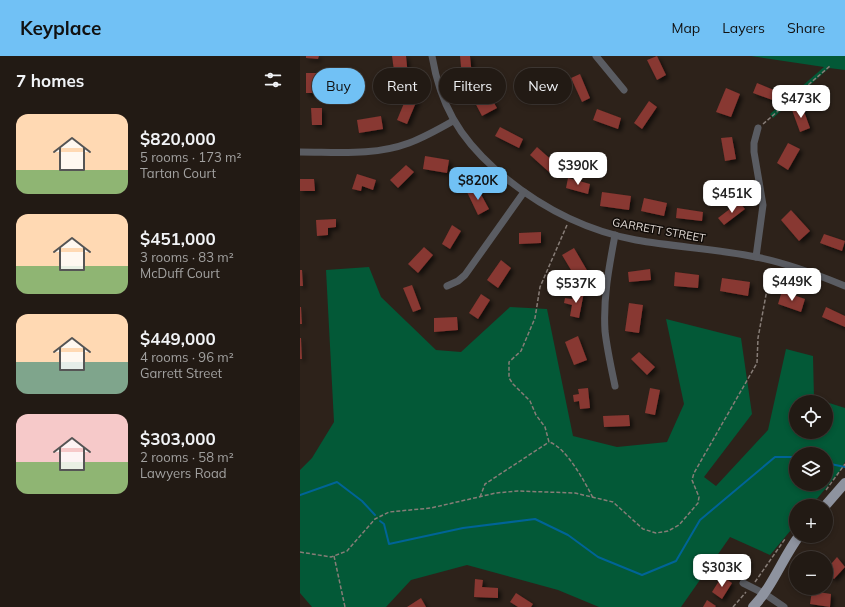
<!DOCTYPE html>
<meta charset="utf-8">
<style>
body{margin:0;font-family:Mulish,sans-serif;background:#2e2722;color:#f1f3f6;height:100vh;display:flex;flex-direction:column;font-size:15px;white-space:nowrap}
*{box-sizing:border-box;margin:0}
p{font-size:13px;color:#a2a1a0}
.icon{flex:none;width:22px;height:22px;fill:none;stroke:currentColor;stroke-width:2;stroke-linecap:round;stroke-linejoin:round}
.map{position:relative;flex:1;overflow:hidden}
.drawer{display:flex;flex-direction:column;background:#221a14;width:300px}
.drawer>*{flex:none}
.hud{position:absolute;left:12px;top:12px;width:380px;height:36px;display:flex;gap:8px}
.tools{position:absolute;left:489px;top:339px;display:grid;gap:8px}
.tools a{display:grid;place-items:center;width:44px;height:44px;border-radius:50%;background:#221a14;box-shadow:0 2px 6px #0003,0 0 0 1px #3f3834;font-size:20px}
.price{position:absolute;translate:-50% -34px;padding:0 9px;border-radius:8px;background:#fff;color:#222;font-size:13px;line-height:26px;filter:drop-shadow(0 1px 2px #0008)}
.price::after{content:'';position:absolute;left:50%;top:24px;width:12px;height:9px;margin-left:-6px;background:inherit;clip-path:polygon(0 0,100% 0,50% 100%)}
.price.current{background:#71c1f5;color:#111}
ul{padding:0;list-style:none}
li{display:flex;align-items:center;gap:12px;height:100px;padding:0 16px}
li span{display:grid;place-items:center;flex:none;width:112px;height:80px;border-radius:12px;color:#555}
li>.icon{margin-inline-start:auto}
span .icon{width:48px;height:48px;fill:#fffc;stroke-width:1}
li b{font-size:17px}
h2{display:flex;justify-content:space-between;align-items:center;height:48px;padding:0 16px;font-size:17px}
.tag{padding:0 14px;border-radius:18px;background:#221a14;box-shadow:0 2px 6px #0003,0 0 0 1px #3f3834;font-size:14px;line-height:36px}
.tag.current{background:#71c1f5;color:#111}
header{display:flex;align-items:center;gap:24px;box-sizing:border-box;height:56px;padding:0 20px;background:#71c1f5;color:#111}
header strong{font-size:19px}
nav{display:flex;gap:22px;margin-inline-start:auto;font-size:14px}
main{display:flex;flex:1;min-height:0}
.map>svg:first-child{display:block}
.green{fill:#035937;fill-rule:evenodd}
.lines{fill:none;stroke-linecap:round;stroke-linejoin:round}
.stream{stroke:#006497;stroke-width:2}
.building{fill:#883731;filter:url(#shadow)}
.path{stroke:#877d77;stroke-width:1.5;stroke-dasharray:4 2;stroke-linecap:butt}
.minor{stroke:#5a5c62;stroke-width:7}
.primary{stroke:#8e939f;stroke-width:10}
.labels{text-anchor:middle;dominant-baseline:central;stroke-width:3;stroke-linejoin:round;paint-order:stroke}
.street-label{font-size:11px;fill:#e5ddd8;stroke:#120d09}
</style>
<header>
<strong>Keyplace</strong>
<nav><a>Map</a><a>Layers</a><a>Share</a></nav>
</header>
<main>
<section class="drawer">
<h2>7 homes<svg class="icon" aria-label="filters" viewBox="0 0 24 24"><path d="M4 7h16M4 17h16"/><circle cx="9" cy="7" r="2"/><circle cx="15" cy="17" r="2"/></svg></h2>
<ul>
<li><span style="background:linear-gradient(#ffd9b3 70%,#8fb573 0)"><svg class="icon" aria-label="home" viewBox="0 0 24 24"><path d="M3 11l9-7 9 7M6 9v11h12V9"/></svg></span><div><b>$820,000</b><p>5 rooms · 173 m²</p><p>Tartan Court</p></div></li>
<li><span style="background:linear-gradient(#ffd9b3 65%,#8fb573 0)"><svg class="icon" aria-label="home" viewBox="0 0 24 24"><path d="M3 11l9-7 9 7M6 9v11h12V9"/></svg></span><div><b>$451,000</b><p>3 rooms · 83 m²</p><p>McDuff Court</p></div></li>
<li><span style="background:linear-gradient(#ffd9b3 60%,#7fa58c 0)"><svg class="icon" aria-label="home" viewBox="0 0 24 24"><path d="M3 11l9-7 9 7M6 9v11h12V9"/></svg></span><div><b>$449,000</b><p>4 rooms · 96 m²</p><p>Garrett Street</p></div></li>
<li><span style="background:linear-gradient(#f6c9c9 60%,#8fb573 0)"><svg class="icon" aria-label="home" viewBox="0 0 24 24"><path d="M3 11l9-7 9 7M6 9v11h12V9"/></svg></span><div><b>$303,000</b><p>2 rooms · 58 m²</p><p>Lawyers Road</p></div></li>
</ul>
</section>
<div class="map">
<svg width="545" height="551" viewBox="0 0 545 551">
<defs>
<filter id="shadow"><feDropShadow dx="3" dy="3" stdDeviation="2" flood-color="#0009"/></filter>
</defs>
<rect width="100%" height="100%" fill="#2d221a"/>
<g class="green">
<path d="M451 0H545V14L529 12 473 62 470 58 524 11Z"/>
<path d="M69 211 81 241 136 294 161 296 210 251 247 253 273 380 317 391 367 386 384 348 366 263 441 282 452 358 404 421 416 430 468 374 486 293 513 300 514 343 524 346H496V376H526V346L545 352V406L540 415 511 450H496V468L470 499 430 481 381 551H299L258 534 167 509 111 524 86 551H12L0 537V414L12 402 34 366 26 214ZM496 398H526V428H496Z"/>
</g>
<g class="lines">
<g class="stream">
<path d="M526 407 545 411"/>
<path d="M0 439 37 426 62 445 75 459"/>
<path d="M80 465 84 468 89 488 163 472 235 463 268 479 298 501 342 519 376 505 400 464 475 401H496"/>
</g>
</g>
<g class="building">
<path d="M6 0H19L18 3 6 2Z"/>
<path d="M92 0H106L108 20 95 22Z"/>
<path d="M160 0H170L172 20 162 21Z"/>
<path d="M357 0 366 19 357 24 347 4Z"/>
<rect x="6" y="17" width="18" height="20"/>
<path d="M280 18 290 42 282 46 271 22Z"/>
<path d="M457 27 481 37 478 46 453 37Z"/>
<path d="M426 32 440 38 431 61 416 56Z"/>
<path d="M181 36 185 43 190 40 197 52 182 60 172 41Z"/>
<path d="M107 40 117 44 107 68 97 64Z"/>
<path d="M349 45 357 51 342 73 334 67Z"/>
<path d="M502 50 510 72 500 76 492 54Z"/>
<path d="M11 52H22V69H12Z"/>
<path d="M297 53 321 62 318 73 293 64Z"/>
<path d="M81 60 83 73 59 77 57 64Z"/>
<path d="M200 71 223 83 219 92 195 80Z"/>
<path d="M432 81 436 103 425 105 421 82Z"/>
<path d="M488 87 500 93 488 114 477 107Z"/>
<path d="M237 91 256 108 249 116 230 99Z"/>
<path d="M125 100 149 104 147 117 123 113Z"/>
<path d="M106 109 114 116 98 132 90 124Z"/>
<path d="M57 118 76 124 73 134 62 130 61 135 52 133Z"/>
<path d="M268 122 290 128 288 138 266 132Z"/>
<path d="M0 123H14L15 135H0Z"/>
<path d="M177 131 189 153 178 159 167 136Z"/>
<path d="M302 136 331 140 329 154 300 150Z"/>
<path d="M344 142 367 147 364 160 341 155Z"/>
<path d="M439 146 445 153 424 169 418 162Z"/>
<path d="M377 152 403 156 402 165 376 162Z"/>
<path d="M491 154 510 175 499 185 481 164Z"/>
<path d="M36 163V171L28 172V179L17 180 16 164Z"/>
<path d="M152 169 161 175 150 193 142 188Z"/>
<path d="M241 176V187L219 188V177Z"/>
<path d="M524 178 545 185 542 195 520 187Z"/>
<path d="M124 191 133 199 118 217 108 208Z"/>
<path d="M274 192 288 216 277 224 262 199Z"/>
<path d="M201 204 211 212 198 232 187 224Z"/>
<path d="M350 213 351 224 329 226 328 216Z"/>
<path d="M0 214H2L3 230H0Z"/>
<path d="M375 216 399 219 398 232 374 230Z"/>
<path d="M422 222 450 226 448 240 420 235Z"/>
<path d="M112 229 121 253 113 256 103 232Z"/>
<path d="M274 235 284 236 279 262 270 260 272 249 264 247 265 242 272 243Z"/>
<path d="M482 235 505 243 501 256 478 248Z"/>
<path d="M181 238 190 244 178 263 169 257Z"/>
<path d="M329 247 343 249 339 277 325 275Z"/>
<path d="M0 251H1L2 268H0Z"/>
<path d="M526 251 545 260V271L522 261Z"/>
<path d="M157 261 158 274 134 276V262Z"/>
<path d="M278 280 287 304 274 309 265 286Z"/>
<path d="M0 282H1L2 303H0Z"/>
<path d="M339 296 355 311 347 319 331 303Z"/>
<path d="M288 332 290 352 280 353 279 345 274 346 273 339 279 338 278 333Z"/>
<path d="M350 332 360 334 355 359 345 357Z"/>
<path d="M329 359 330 370 304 371 303 360Z"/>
<path d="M438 498 450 506 438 522 427 514Z"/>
<path d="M537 501 545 511 534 523 526 516V514Z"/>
<path d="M422 520 432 527 422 543 412 536Z"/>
<path d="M175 523 183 524 182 531 198 532V542L174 541Z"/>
<path d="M512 535 531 538 530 551 510 548Z"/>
<path d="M216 537 233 548 231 551H218L210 546Z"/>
<path d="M121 542 126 551H107Z"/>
<path d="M407 544 416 550 415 551H403Z"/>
</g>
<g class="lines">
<g class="path">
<path d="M463 68 530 10"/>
<path d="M267 169 240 231 235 262 221 295 209 306V322L213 328 230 345 236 359 245 371 249 386C266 391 285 426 293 442"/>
<path d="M526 434 545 408"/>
<path d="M180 441 185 428 249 386"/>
<path d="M0 496 31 501 47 495 75 463 89 456 131 452 196 437 218 435 275 437 313 446 343 473 356 477 368 475 379 469 398 447 399 441 392 424 394 417 457 307 458 282 471 212"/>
<path d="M34 500 45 551"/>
<path d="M455 526 485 483"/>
<path d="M433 551 446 536"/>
</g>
<g class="minor">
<path d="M132 0C140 48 159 81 195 113 236 149 283 174 336 184 376 191 417 193 456 201 487 207 516 218 545 230"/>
<path d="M296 0 324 34"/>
<path d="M0 96C37 96 74 100 109 87 125 81 139 73 153 65"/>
<path d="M315 179C309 211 303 242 305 275 307 293 311 311 315 330"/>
<path d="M456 201 463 149 454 96V87L458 72"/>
<path d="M147 230 158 225 165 219 224 136"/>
<path d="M443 527 465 538 484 551"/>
</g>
<g class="primary">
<path d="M525 450 545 427"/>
<path d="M453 551C473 530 482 503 499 480"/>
</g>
</g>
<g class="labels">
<g class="street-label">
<text transform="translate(359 174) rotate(10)">GARRETT STREET</text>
</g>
</g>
</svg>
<div class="tools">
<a><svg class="icon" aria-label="locate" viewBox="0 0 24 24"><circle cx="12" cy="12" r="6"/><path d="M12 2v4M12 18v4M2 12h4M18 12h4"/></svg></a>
<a><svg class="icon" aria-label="layers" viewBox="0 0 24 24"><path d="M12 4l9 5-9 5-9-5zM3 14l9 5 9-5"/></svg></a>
<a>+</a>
<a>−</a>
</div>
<b class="price" style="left:501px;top:63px">$473K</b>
<b class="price" style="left:278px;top:130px">$390K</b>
<b class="price current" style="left:178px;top:145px">$820K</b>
<b class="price" style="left:432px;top:158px">$451K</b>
<b class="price" style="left:492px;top:246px">$449K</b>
<b class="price" style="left:276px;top:248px">$537K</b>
<b class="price" style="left:422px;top:532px">$303K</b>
<div class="hud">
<a class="tag current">Buy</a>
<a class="tag">Rent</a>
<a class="tag">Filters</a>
<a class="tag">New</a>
</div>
</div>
</main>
